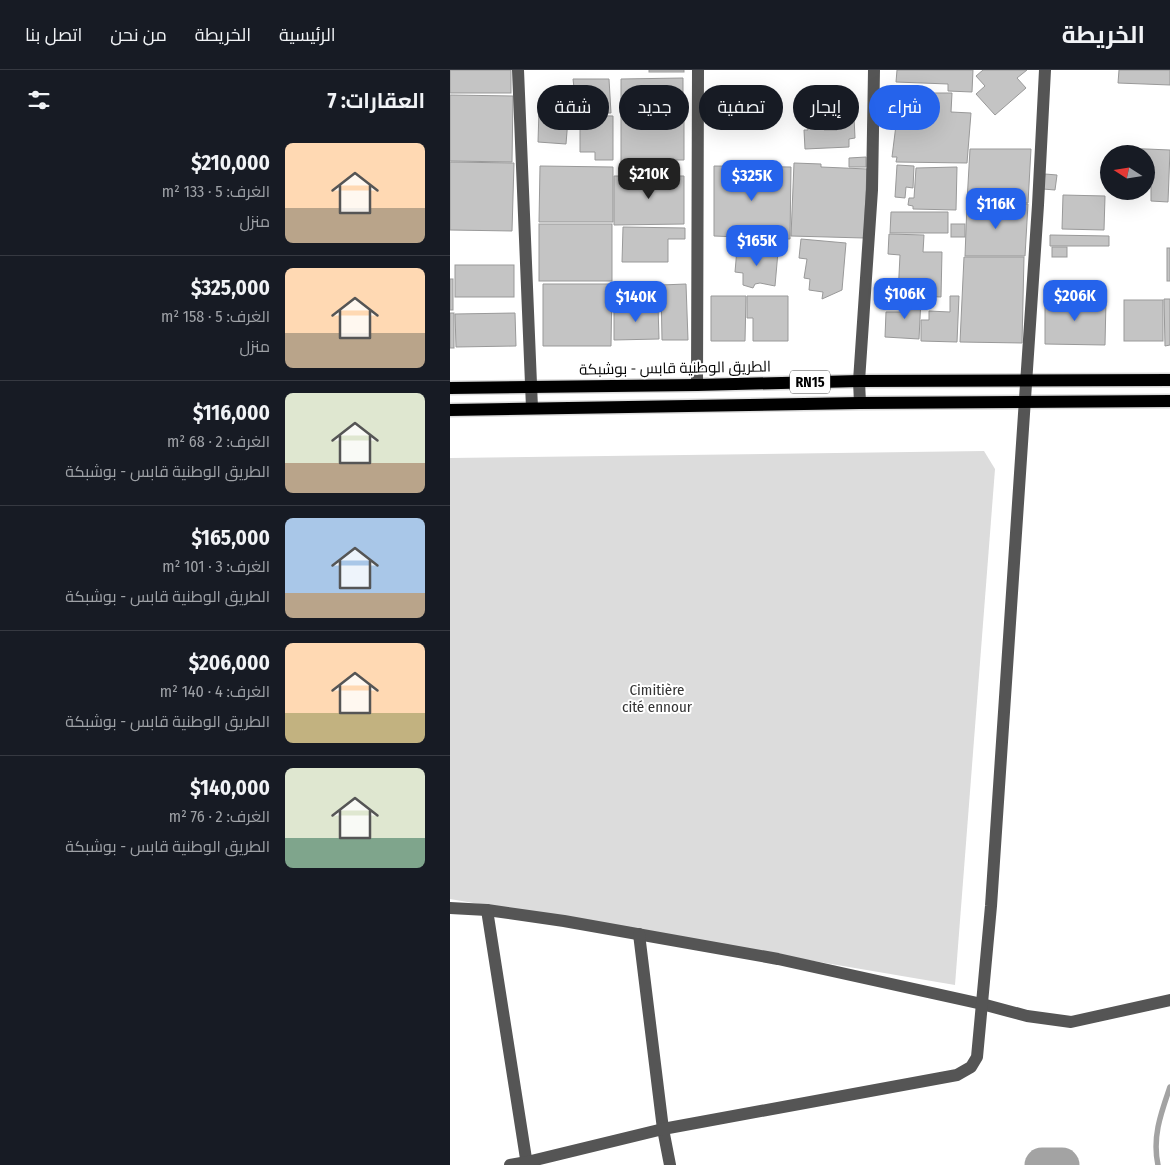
<!DOCTYPE html>
<html lang="ar">
<meta charset="utf-8">
<style>
body{margin:0;font-family:"Fira Sans Condensed",Cairo,sans-serif;background:#20242c;color:#f1f3f6;direction:rtl;height:100vh;display:flex;flex-direction:column;font-size:19px;white-space:nowrap}
*{box-sizing:border-box;margin:0}
p{font-size:16px;color:#9ea1a6}
.icon{flex:none;width:28px;height:28px;fill:none;stroke:currentColor;stroke-width:2;stroke-linecap:round;stroke-linejoin:round}
.map{position:relative;flex:1;overflow:hidden;direction:ltr}
.details{display:flex;flex-direction:column;background:#171b24;width:450px}
.details>*{flex:none}
.top-card{position:absolute;left:15px;top:15px;width:475px;height:45px;direction:rtl;display:flex;gap:10px}
.needle{width:32px;rotate:282deg}
.buttons{position:absolute;left:650px;top:75px;display:grid;gap:10px}
.buttons a{display:grid;place-items:center;width:55px;height:55px;border-radius:50%;background:#171b24;box-shadow:0 5px 20px #0002;font-size:25px}
.price{position:absolute;translate:-50% -42px;padding:0 11px;border-radius:10px;background:#2563eb;color:#fff;font-size:16px;line-height:32px;filter:drop-shadow(0 1px 2px #0008)}
.price::after{content:'';position:absolute;left:50%;top:30px;width:15px;height:11px;margin-left:-8px;background:inherit;clip-path:polygon(0 0,100% 0,50% 100%)}
.price.on{background:#222;color:#fff}
ul{padding:0;list-style:none}
li{display:flex;align-items:center;gap:15px;height:125px;padding:0 25px}
li+li{border-top:1px solid #363941}
li span{display:grid;place-items:center;flex:none;width:140px;height:100px;border-radius:8px;color:#555}
li>.icon{margin-inline-start:auto}
span .icon{width:60px;height:60px;fill:#fffc;stroke-width:1}
li b{font-size:21px}
h2{display:flex;justify-content:space-between;align-items:center;height:60px;padding:0 25px;font-size:21px}
.pill{padding:0 18px;border-radius:22px;background:#171b24;box-shadow:0 5px 20px #0002;font-size:18px;line-height:45px}
.pill.on{background:#2563eb;color:#fff}
header{display:flex;align-items:center;gap:30px;box-sizing:border-box;height:70px;padding:0 25px;background:#171b24;border-bottom:1px solid #363941}
header strong{font-size:24px}
nav{display:flex;gap:28px;margin-inline-start:auto;font-size:18px}
main{display:flex;flex:1;min-height:0}
.map>svg:first-child{display:block}
.green{fill:#dcdcdc}
.lines{fill:none;stroke-linecap:round;stroke-linejoin:round}
.stream{stroke:#a3a3a3;stroke-width:5.5}
.river{stroke:#a3a3a3;stroke-width:35}
.building{fill:#c4c4c4;stroke:#999}
.major-casing{stroke:#dbdbdb;stroke-width:15}
.minor{stroke:#555;stroke-width:12}
.major{stroke:#000;stroke-width:12}
.labels{text-anchor:middle;dominant-baseline:central;stroke-width:4;stroke-linejoin:round;paint-order:stroke}
.shield{fill:#fff;stroke:#4c4c4c;stroke-width:1}
.shield-label{font-size:14px;font-weight:bold;fill:#000}
.street-label{font-size:15px;fill:#000;stroke:#fff}
.park-label{font-size:15px;fill:#333;stroke:#fff}
</style>
<header>
<strong>الخريطة</strong>
<nav><a>الرئيسية</a><a>الخريطة</a><a>من نحن</a><a>اتصل بنا</a></nav>
</header>
<main>
<div class="map">
<svg width="720" height="1095" viewBox="0 0 720 1095">
<rect width="100%" height="100%" fill="#fff"/>
<path class="green" d="M534 381 545 399 505 915 0 829V388Z"/>
<g class="lines">
<path class="stream" d="M708 1095C702 1067 711 1043 720 1017"/>
<path class="river" d="M592 1095H612"/>
</g>
<g class="building">
<rect x="0" y="0" width="61" height="23"/>
<rect x="199" y="0" width="35" height="2"/>
<path d="M447 0H523L522 22 498 21V14L446 12Z"/>
<path d="M533 0H577L567 8 576 18 545 45 526 24 535 16 526 6Z"/>
<path d="M669 0H720V15L668 13Z"/>
<path d="M233 8V41H171V9Z"/>
<path d="M123 9H159L161 43H124V35L118 32 117 28 118 23 124 18Z"/>
<path d="M450 23H502L501 42 521 43 517 93 446 92 447 87H442Z"/>
<path d="M0 25 63 26 62 92 0 91Z"/>
<path d="M89 40 114 41 118 49 116 74 88 72Z"/>
<path d="M171 44H234V90H225V97H171Z"/>
<path d="M119 45 163 46V90H145V82H130V55H125V49H119Z"/>
<path d="M404 47 405 68 399 69V77L355 79 354 60H358L357 51 374 50V60H387L386 48Z"/>
<path d="M673 78 720 80 718 132 701 131V116H696V84H673Z"/>
<path d="M520 79H581L578 133 517 132Z"/>
<path d="M416 87V97H399V88Z"/>
<path d="M0 92 64 93 62 161 0 160Z"/>
<path d="M344 93 371 94V97L417 99 414 168 341 166Z"/>
<path d="M447 95 464 96 463 118 456 117 455 128 445 127Z"/>
<path d="M90 96 163 97V152H89Z"/>
<path d="M264 96 341 97 340 169 264 166Z"/>
<path d="M507 97 506 140 463 139V136L458 135 459 128H464L466 98Z"/>
<path d="M595 104 607 105 605 120 593 119Z"/>
<path d="M164 106H234V154L164 155Z"/>
<path d="M613 125 655 126 654 160 612 159Z"/>
<path d="M517 134H578L575 186H515Z"/>
<path d="M441 142H498V163H440Z"/>
<rect x="89" y="154" width="73" height="57"/>
<rect x="501" y="154" width="14" height="13"/>
<path d="M173 157 235 158V169H218V192H172Z"/>
<path d="M439 164 474 165 473 182H492L491 227 448 225 450 185 438 184Z"/>
<path d="M600 165 659 166V176H600Z"/>
<path d="M351 169 396 173 392 220 372 229 373 222 359 220 360 209 354 208 357 189 349 188Z"/>
<rect x="602" y="177" width="15" height="10"/>
<rect x="717" y="178" width="3" height="33"/>
<path d="M287 179 328 182 325 216 310 213 305 214 303 218 293 215V203L285 202Z"/>
<path d="M514 187H574L572 273 510 272Z"/>
<rect x="5" y="195" width="59" height="32"/>
<rect x="0" y="209" width="3" height="31"/>
<path d="M93 214H162L161 276H93Z"/>
<path d="M236 214 238 270H212L211 215Z"/>
<path d="M261 226H296L295 271H261Z"/>
<path d="M297 226H338V271H303V248H297Z"/>
<path d="M500 226H509L507 272 471 271V250H479V241L500 242Z"/>
<path d="M452 228H471L469 269 435 267 436 242H452Z"/>
<path d="M595 229 656 230 655 275 595 274Z"/>
<path d="M714 229H720V275L715 276Z"/>
<rect x="674" y="230" width="39" height="41"/>
<path d="M208 236 209 269 164 270V238Z"/>
<rect x="0" y="243" width="4" height="35"/>
<path d="M65 243 66 276 6 277 5 244Z"/>
</g>
<g class="lines">
<defs>
<g id="major">
<path d="M0 318 247 315 409 311 720 310"/>
<path d="M0 340 410 333 720 331"/>
</g>
</defs>
<use href="#major" class="major-casing"/>
<g class="minor">
<path d="M68 0 82 338"/>
<path d="M247 315 248 0"/>
<path d="M410 333 409 311 422 120 424 0"/>
<path d="M0 838 37 840 114 851 328 889 532 934 577 946 621 952 720 930"/>
<path d="M37 840 77 1095"/>
<path d="M189 864 213 1059 220 1095"/>
<path d="M60 1095 77 1092 213 1059 507 1005 521 997 527 987 541 836 588 135 595 0"/>
</g>
<use href="#major" class="major"/>
</g>
<g class="labels">
<rect class="shield" x="340" y="300.5" width="40" height="23" rx="4"/>
<g class="shield-label">
<text x="360" y="312">RN15</text>
</g>
<g class="street-label">
<text transform="translate(225 298) rotate(-1)">الطريق الوطنية قابس - بوشبكة</text>
</g>
<g class="park-label">
<text x="207" y="620">Cimitière<tspan x="207" dy="17">cité ennour</tspan></text>
</g>
</g>
</svg>
<div class="buttons">
<a><svg class="needle" viewBox="-14 -14 28 28"><path d="M0-13l5 13h-10z" fill="#e53935"/><path d="M0 13l5-13h-10z" fill="#9ea1a6"/></svg></a>
</div>
<b class="price on" style="left:199px;top:130px">$210K</b>
<b class="price" style="left:302px;top:132px">$325K</b>
<b class="price" style="left:546px;top:160px">$116K</b>
<b class="price" style="left:307px;top:197px">$165K</b>
<b class="price" style="left:455px;top:250px">$106K</b>
<b class="price" style="left:625px;top:252px">$206K</b>
<b class="price" style="left:186px;top:253px">$140K</b>
<div class="top-card">
<a class="pill on">شراء</a>
<a class="pill">إيجار</a>
<a class="pill">تصفية</a>
<a class="pill">جديد</a>
<a class="pill">شقة</a>
</div>
</div>
<section class="details">
<h2>العقارات: 7<svg class="icon" aria-label="filters" viewBox="0 0 24 24"><path d="M4 7h16M4 17h16"/><circle cx="9" cy="7" r="2"/><circle cx="15" cy="17" r="2"/></svg></h2>
<ul>
<li><span style="background:linear-gradient(#ffd9b3 65%,#b9a48a 0)"><svg class="icon" aria-label="home" viewBox="0 0 24 24"><path d="M3 11l9-7 9 7M6 9v11h12V9"/></svg></span><div><b>$210,000</b><p>الغرف: 5 · 133 m²</p><p>منزل</p></div></li>
<li><span style="background:linear-gradient(#ffd9b3 65%,#b9a48a 0)"><svg class="icon" aria-label="home" viewBox="0 0 24 24"><path d="M3 11l9-7 9 7M6 9v11h12V9"/></svg></span><div><b>$325,000</b><p>الغرف: 5 · 158 m²</p><p>منزل</p></div></li>
<li><span style="background:linear-gradient(#dfe7d0 70%,#b9a48a 0)"><svg class="icon" aria-label="home" viewBox="0 0 24 24"><path d="M3 11l9-7 9 7M6 9v11h12V9"/></svg></span><div><b>$116,000</b><p>الغرف: 2 · 68 m²</p><p>الطريق الوطنية قابس - بوشبكة</p></div></li>
<li><span style="background:linear-gradient(#a9c7e8 75%,#b9a48a 0)"><svg class="icon" aria-label="home" viewBox="0 0 24 24"><path d="M3 11l9-7 9 7M6 9v11h12V9"/></svg></span><div><b>$165,000</b><p>الغرف: 3 · 101 m²</p><p>الطريق الوطنية قابس - بوشبكة</p></div></li>
<li><span style="background:linear-gradient(#ffd9b3 70%,#c2b280 0)"><svg class="icon" aria-label="home" viewBox="0 0 24 24"><path d="M3 11l9-7 9 7M6 9v11h12V9"/></svg></span><div><b>$206,000</b><p>الغرف: 4 · 140 m²</p><p>الطريق الوطنية قابس - بوشبكة</p></div></li>
<li><span style="background:linear-gradient(#dfe7d0 70%,#7fa58c 0)"><svg class="icon" aria-label="home" viewBox="0 0 24 24"><path d="M3 11l9-7 9 7M6 9v11h12V9"/></svg></span><div><b>$140,000</b><p>الغرف: 2 · 76 m²</p><p>الطريق الوطنية قابس - بوشبكة</p></div></li>
</ul>
</section>
</main>
